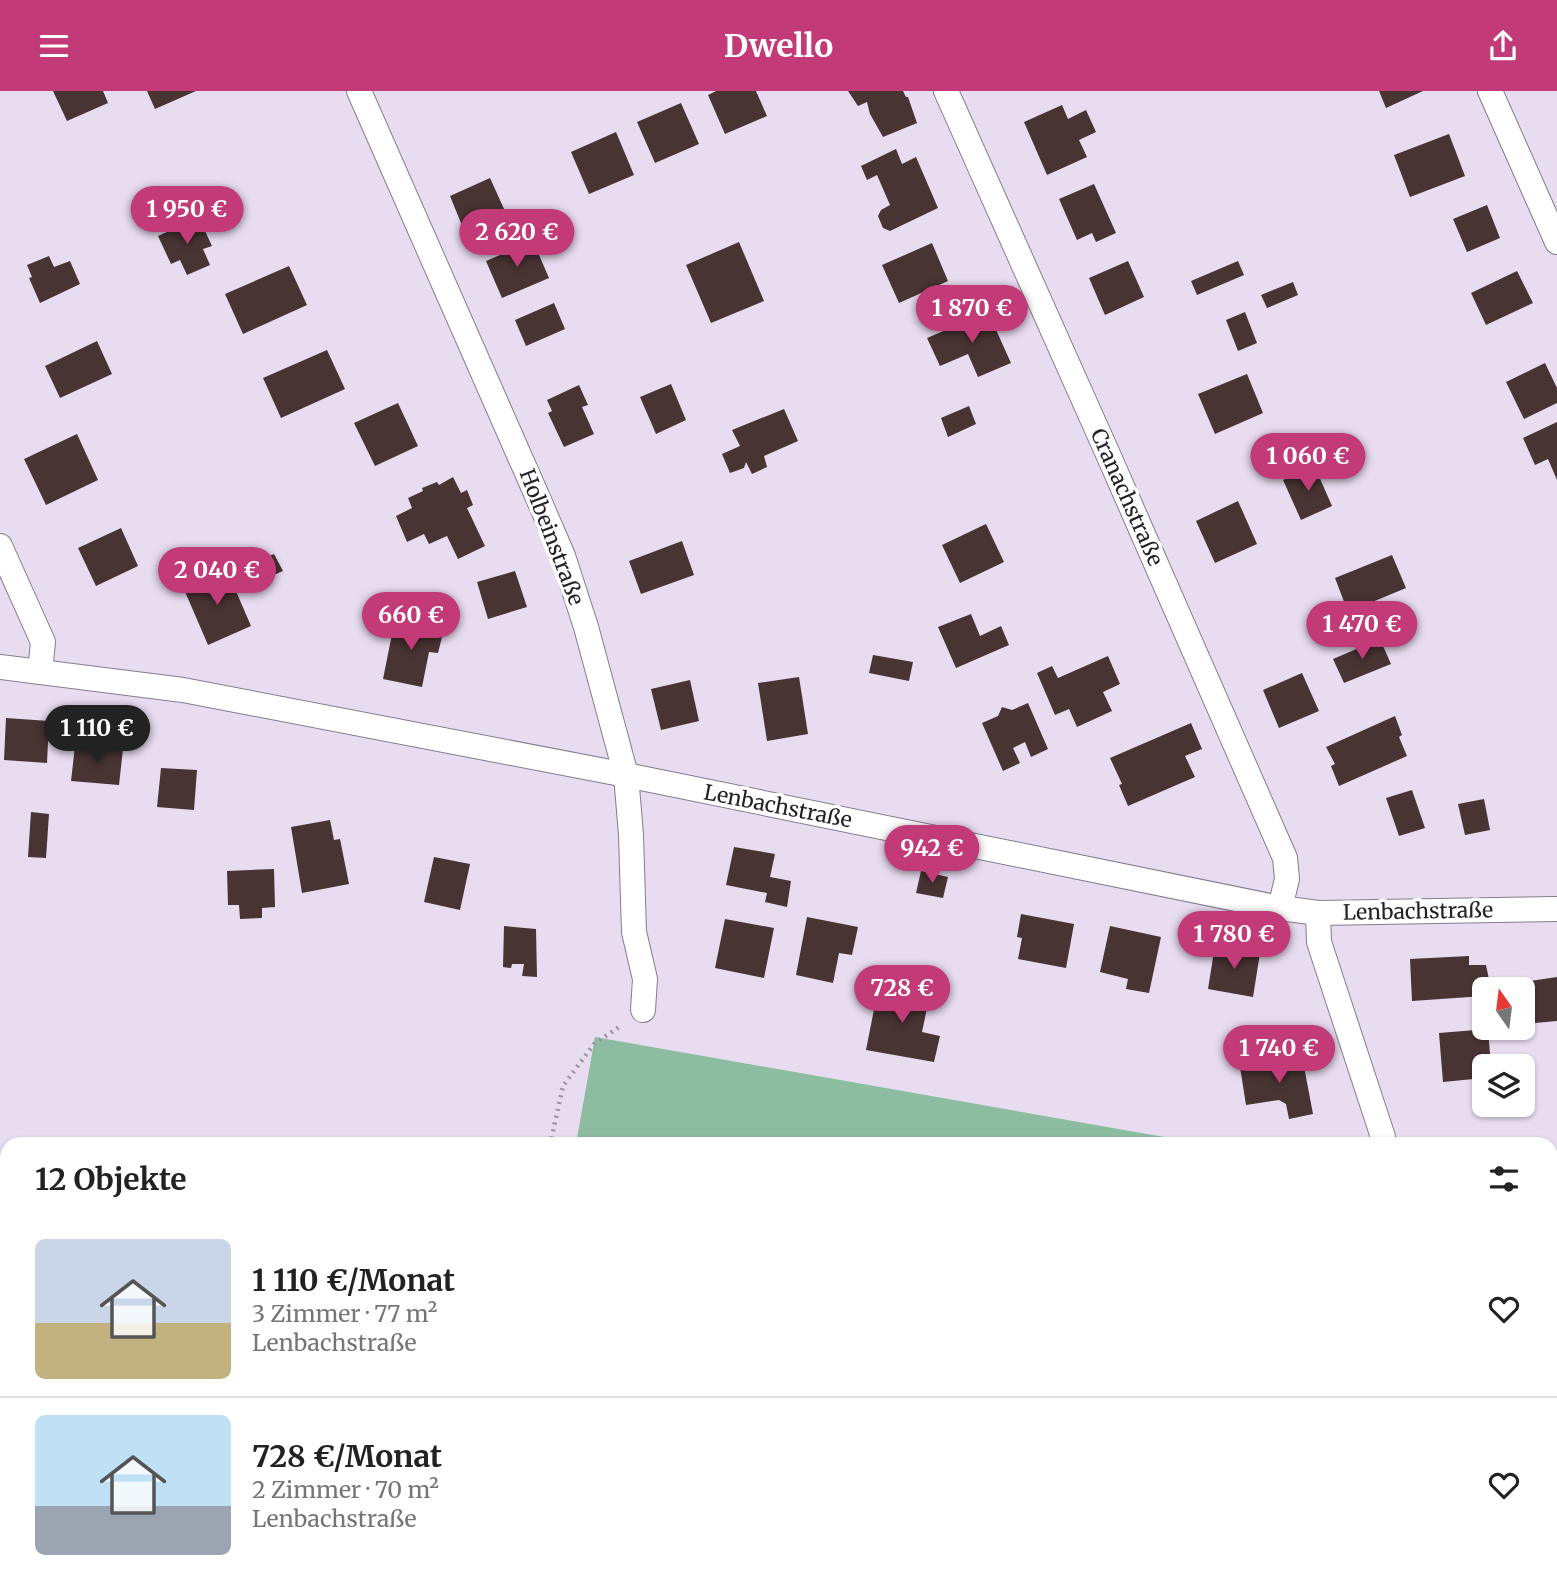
<!DOCTYPE html>
<html lang="de">
<meta charset="utf-8">
<style>
body{margin:0;font-family:Merriweather,serif;background:#f6f6f6;color:#222;height:100vh;display:flex;flex-direction:column;font-size:26px;white-space:nowrap}
*{box-sizing:border-box;margin:0}
p{font-size:23px;color:#767676}
.icon{flex:none;width:38px;height:38px;fill:none;stroke:currentColor;stroke-width:2;stroke-linecap:round;stroke-linejoin:round}
.map{position:relative;flex:1;overflow:hidden}
.side{position:absolute;left:0px;top:1046px;width:1558px;height:450px;display:flex;flex-direction:column;background:#fff;border-radius:21px 21px 0 0;box-shadow:0 2px 5px #0004}
.side>*{flex:none}
.needle{width:46px;rotate:346deg}
.tools{position:absolute;left:1472px;top:886px;display:grid;gap:14px}
.tools a{display:grid;place-items:center;width:63px;height:63px;border-radius:10px;background:#fff;box-shadow:0 2px 5px #0004;font-size:35px}
.price{position:absolute;translate:-50% -60px;padding:0 16px;border-radius:24px;background:#c23a78;color:#fff;font-size:23px;line-height:46px;filter:drop-shadow(0 2px 4px #0008)}
.price::after{content:'';position:absolute;left:50%;top:42px;width:21px;height:16px;margin-left:-10px;background:inherit;clip-path:polygon(0 0,100% 0,50% 100%)}
.price.current{background:#222;color:#fff}
ul{padding:0;list-style:none}
li{display:flex;align-items:center;gap:21px;height:175px;padding:0 35px}
li+li{border-top:2px solid #e0e0e0}
li span{display:grid;place-items:center;flex:none;width:196px;height:140px;border-radius:10px;color:#555}
li>.icon{margin-inline-start:auto}
span .icon{width:84px;height:84px;fill:#fffc;stroke-width:1}
li b{font-size:30px}
h2{display:flex;justify-content:space-between;align-items:center;height:84px;padding:0 35px;font-size:30px}
header{display:flex;justify-content:space-between;align-items:center;height:91px;padding:0 35px;background:#c23a78;color:#fff;font-size:32px;font-weight:700}
.map>svg:first-child{display:block}
.education{fill:#e3d6c2}
.green{fill:#a1c3ae}
.forest{fill:#8cbda0}
.building{fill:#483433}
.lines{fill:none;stroke-linecap:round;stroke-linejoin:round}
.minor-casing{stroke:#867c8d;stroke-width:26}
.path{stroke:#9c93a2;stroke-width:4.5;stroke-dasharray:2 5;stroke-linecap:butt}
.minor{stroke:#fff;stroke-width:24}
.labels{text-anchor:middle;dominant-baseline:central;stroke-width:7;stroke-linejoin:round;paint-order:stroke}
.street-label{font-size:21px;fill:#242027;stroke:#fff}
</style>
<header><svg class="icon" aria-label="menu" viewBox="0 0 24 24"><path d="M4 6h16M4 12h16M4 18h16"/></svg>Dwello<svg class="icon" aria-label="share" viewBox="0 0 24 24"><path d="M12 15V3M7 8l5-5 5 5M5 13v7h14v-7"/></svg></header>
<div class="map">
<svg width="1557" height="1495" viewBox="0 0 1557 1495">
<rect width="100%" height="100%" fill="#e8dcf0"/>
<path class="education" d="M1551 1075 1557 1076V1144L1551 1139Z"/>
<path class="green" d="M1551 1139 1557 1144V1495H1259L1260 1489H1550Z"/>
<g class="forest">
<path d="M595 946 1204 1053H576Z"/>
<path d="M504 1489H1260L1259 1495H503Z"/>
</g>
<g class="building">
<path d="M53 0H103L108 12 67 30Z"/>
<path d="M147 0H196L155 18Z"/>
<path d="M716 0H756L767 25 725 43 708 4Z"/>
<path d="M848 0H903L906 6H908L917 32 883 46 870 23 867 11 858 15Z"/>
<path d="M1379 0H1423L1386 17Z"/>
<path d="M681 12 699 53 655 72 637 31Z"/>
<path d="M1062 14 1068 28 1086 19 1096 41 1079 49 1087 66 1047 84 1024 31Z"/>
<path d="M616 41 634 84 589 103 571 61Z"/>
<path d="M1449 43 1465 85 1410 106 1394 64Z"/>
<path d="M896 58 902 73 916 66 938 117 890 140 883 137 878 125 881 119 890 114 877 84 867 89 861 75Z"/>
<path d="M490 87 505 120 473 136 470 135 463 137 450 105Z"/>
<path d="M1094 93 1116 142 1096 151 1092 142 1077 149 1059 108Z"/>
<path d="M1487 114 1500 147 1467 161 1453 128Z"/>
<path d="M199 127 212 155 203 158 210 174 187 184 180 169 171 173 158 145Z"/>
<path d="M533 150 549 187 502 207 486 170Z"/>
<path d="M739 151 764 210 711 232 686 174Z"/>
<path d="M932 152 948 190 899 212 882 174Z"/>
<path d="M49 165 54 176 70 170 80 193 40 212 29 187 32 186 27 174Z"/>
<path d="M1128 170 1144 206 1105 224 1089 187Z"/>
<path d="M1238 170 1244 184 1197 204 1191 190Z"/>
<path d="M289 175 307 214 243 243 225 203Z"/>
<path d="M1517 180 1533 212 1486 234 1471 202Z"/>
<path d="M1293 191 1298 204 1267 217 1261 204Z"/>
<path d="M554 212 565 238 526 255 515 229Z"/>
<path d="M988 221 1011 272 978 286 968 263 940 275 927 247Z"/>
<path d="M1245 221 1257 252 1238 260 1226 229Z"/>
<path d="M97 250 112 283 60 307 45 275Z"/>
<path d="M327 259 345 298 281 327 263 287Z"/>
<path d="M1545 272 1557 297V312L1524 328 1506 291Z"/>
<path d="M1247 283 1263 322 1215 343 1198 303Z"/>
<path d="M671 293 686 329 656 343 640 306Z"/>
<path d="M579 294 588 314 582 316 594 343 564 356 548 322 552 320 547 309Z"/>
<path d="M398 312 418 355 375 375 354 332Z"/>
<path d="M969 315 976 333 948 346 941 327Z"/>
<path d="M784 318 798 350 764 365 767 376 752 383 746 371 744 377 730 382 722 363 740 355 732 339Z"/>
<path d="M1557 331V389L1548 368 1535 374 1523 347Z"/>
<path d="M77 343 98 389 46 414 24 368Z"/>
<path d="M1314 374 1332 415 1301 429 1283 389Z"/>
<path d="M453 386 461 402 467 399 473 414 467 417 485 455 458 468 447 445 429 453 424 443 407 451 396 425 412 417 408 407 423 400 422 397 437 391 439 394Z"/>
<path d="M1238 410 1257 453 1215 472 1196 430Z"/>
<path d="M986 433 1004 471 960 492 942 454Z"/>
<path d="M121 437 138 475 96 495 78 457Z"/>
<path d="M682 450 694 484 641 503 629 470Z"/>
<path d="M274 463 283 480 260 490 253 472Z"/>
<path d="M1392 464 1406 497 1348 521 1335 487Z"/>
<path d="M226 477 251 535 208 554 183 496Z"/>
<path d="M515 480 527 516 488 528 477 491Z"/>
<path d="M971 523 980 545 1001 535 1009 554 956 577 938 536Z"/>
<path d="M395 528 444 538 438 562 429 561 422 596 383 588Z"/>
<path d="M1380 548 1391 573 1344 592 1333 568Z"/>
<path d="M873 564 913 571 909 590 869 582Z"/>
<path d="M1108 565 1120 593 1103 601 1112 620 1077 636 1069 618 1055 624 1037 582 1052 575 1058 587Z"/>
<path d="M1302 582 1319 620 1279 637 1263 599Z"/>
<path d="M799 586 808 643 767 650 758 592Z"/>
<path d="M690 589 699 630 661 639 651 598Z"/>
<path d="M1028 612 1048 658 1031 666 1025 651 1013 657 1020 672 1003 680 982 632 998 625 1002 616 1012 619Z"/>
<path d="M1395 625 1402 644 1399 646 1407 665 1339 695 1331 675 1335 673 1326 656Z"/>
<path d="M6 627 49 630 47 672 4 669Z"/>
<path d="M1191 632 1202 658 1185 665 1195 686 1128 715 1119 694 1122 693 1110 667Z"/>
<path d="M75 655 123 658 119 694 71 690Z"/>
<path d="M161 677 197 679 194 719 157 716Z"/>
<path d="M1412 699 1425 737 1399 745 1386 707Z"/>
<path d="M1484 708 1490 739 1465 744 1458 713Z"/>
<path d="M31 721 49 723 46 767 28 766Z"/>
<path d="M330 729 334 749 340 748 349 793 302 802 291 736Z"/>
<path d="M734 756 775 763 770 786 791 790 787 816 765 811 767 802 726 794Z"/>
<path d="M434 766 470 773 460 819 424 811Z"/>
<path d="M274 778 275 816 262 817V827L240 828 239 814H228L227 780Z"/>
<path d="M921 780 948 786 943 807 916 802Z"/>
<path d="M1021 823 1074 833 1066 877 1018 868 1022 847 1017 846Z"/>
<path d="M807 826 858 836 852 864 839 862 833 892 796 884Z"/>
<path d="M725 828 774 837 764 887 715 877Z"/>
<path d="M504 835 536 838 537 886 522 885 524 873H512L511 877 503 876Z"/>
<path d="M1110 835 1161 846 1149 902 1126 898 1128 888 1100 881Z"/>
<path d="M1215 854 1260 862 1253 906 1208 898Z"/>
<path d="M1469 865V874H1486L1491 898H1484V905L1412 910 1410 868Z"/>
<path d="M1557 886V930L1535 932 1530 890Z"/>
<path d="M879 893 896 897 895 900 912 902V900L930 903 922 941 940 945 934 971 866 959Z"/>
<path d="M1488 938 1491 975H1484V987L1443 991 1439 942Z"/>
<path d="M1302 965 1313 1023 1289 1028 1286 1013 1279 1009 1246 1014 1240 976Z"/>
</g>
<g class="lines">
<defs>
<g id="minor">
<path d="M359 0 538 407 563 465 586 536 626 684 631 744 634 841 645 888 643 919"/>
<path d="M946 0 1111 370 1285 767 1287 788 1280 817"/>
<path d="M1490 0 1557 151"/>
<path d="M0 455 43 551 40 581"/>
<path d="M0 576 183 599 626 684 1280 817 1318 822 1557 818"/>
<path d="M1318 822 1319 851 1383 1046"/>
</g>
</defs>
<use href="#minor" class="minor-casing"/>
<g class="path">
<path d="M550 1054 563 995 594 953 622 934"/>
<path d="M1550 1197 1557 1202"/>
<path d="M485 1495 486 1489"/>
<path d="M1268 1495 1269 1489"/>
</g>
<use href="#minor" class="minor"/>
</g>
<g class="labels">
<g class="street-label">
<text transform="translate(1127 406) rotate(66)">Cranachstraße</text>
<text transform="translate(552 446) rotate(69)">Holbeinstraße</text>
<text transform="translate(778 715) rotate(11)">Lenbachstraße</text>
<text transform="translate(1418 820) rotate(-1)">Lenbachstraße</text>
</g>
</g>
</svg>
<div class="tools">
<a><svg class="needle" viewBox="-14 -14 28 28"><path d="M0-13l5 13h-10z" fill="#e53935"/><path d="M0 13l5-13h-10z" fill="#767676"/></svg></a>
<a><svg class="icon" aria-label="layers" viewBox="0 0 24 24"><path d="M12 4l9 5-9 5-9-5zM3 14l9 5 9-5"/></svg></a>
</div>
<b class="price" style="left:187px;top:155px">1 950 €</b>
<b class="price" style="left:517px;top:178px">2 620 €</b>
<b class="price" style="left:972px;top:254px">1 870 €</b>
<b class="price" style="left:1308px;top:402px">1 060 €</b>
<b class="price" style="left:217px;top:516px">2 040 €</b>
<b class="price" style="left:411px;top:561px">660 €</b>
<b class="price" style="left:1362px;top:570px">1 470 €</b>
<b class="price current" style="left:97px;top:674px">1 110 €</b>
<b class="price" style="left:932px;top:794px">942 €</b>
<b class="price" style="left:1234px;top:880px">1 780 €</b>
<b class="price" style="left:902px;top:934px">728 €</b>
<b class="price" style="left:1279px;top:994px">1 740 €</b>
<section class="side">
<h2>12 Objekte<svg class="icon" aria-label="filters" viewBox="0 0 24 24"><path d="M4 7h16M4 17h16"/><circle cx="9" cy="7" r="2"/><circle cx="15" cy="17" r="2"/></svg></h2>
<ul>
<li><span style="background:linear-gradient(#c9d6e8 60%,#c2b280 0)"><svg class="icon" aria-label="home" viewBox="0 0 24 24"><path d="M3 11l9-7 9 7M6 9v11h12V9"/></svg></span><div><b>1 110 €/Monat</b><p>3 Zimmer · 77 m²</p><p>Lenbachstraße</p></div><svg class="icon" aria-label="heart" viewBox="0 0 24 24"><path d="M12 20l-8-8c-3-5 5-10 8-4 3-6 11-1 8 4z"/></svg></li>
<li><span style="background:linear-gradient(#bfe0f5 65%,#9aa5b1 0)"><svg class="icon" aria-label="home" viewBox="0 0 24 24"><path d="M3 11l9-7 9 7M6 9v11h12V9"/></svg></span><div><b>728 €/Monat</b><p>2 Zimmer · 70 m²</p><p>Lenbachstraße</p></div><svg class="icon" aria-label="heart" viewBox="0 0 24 24"><path d="M12 20l-8-8c-3-5 5-10 8-4 3-6 11-1 8 4z"/></svg></li>
</ul>
</section>
</div>
